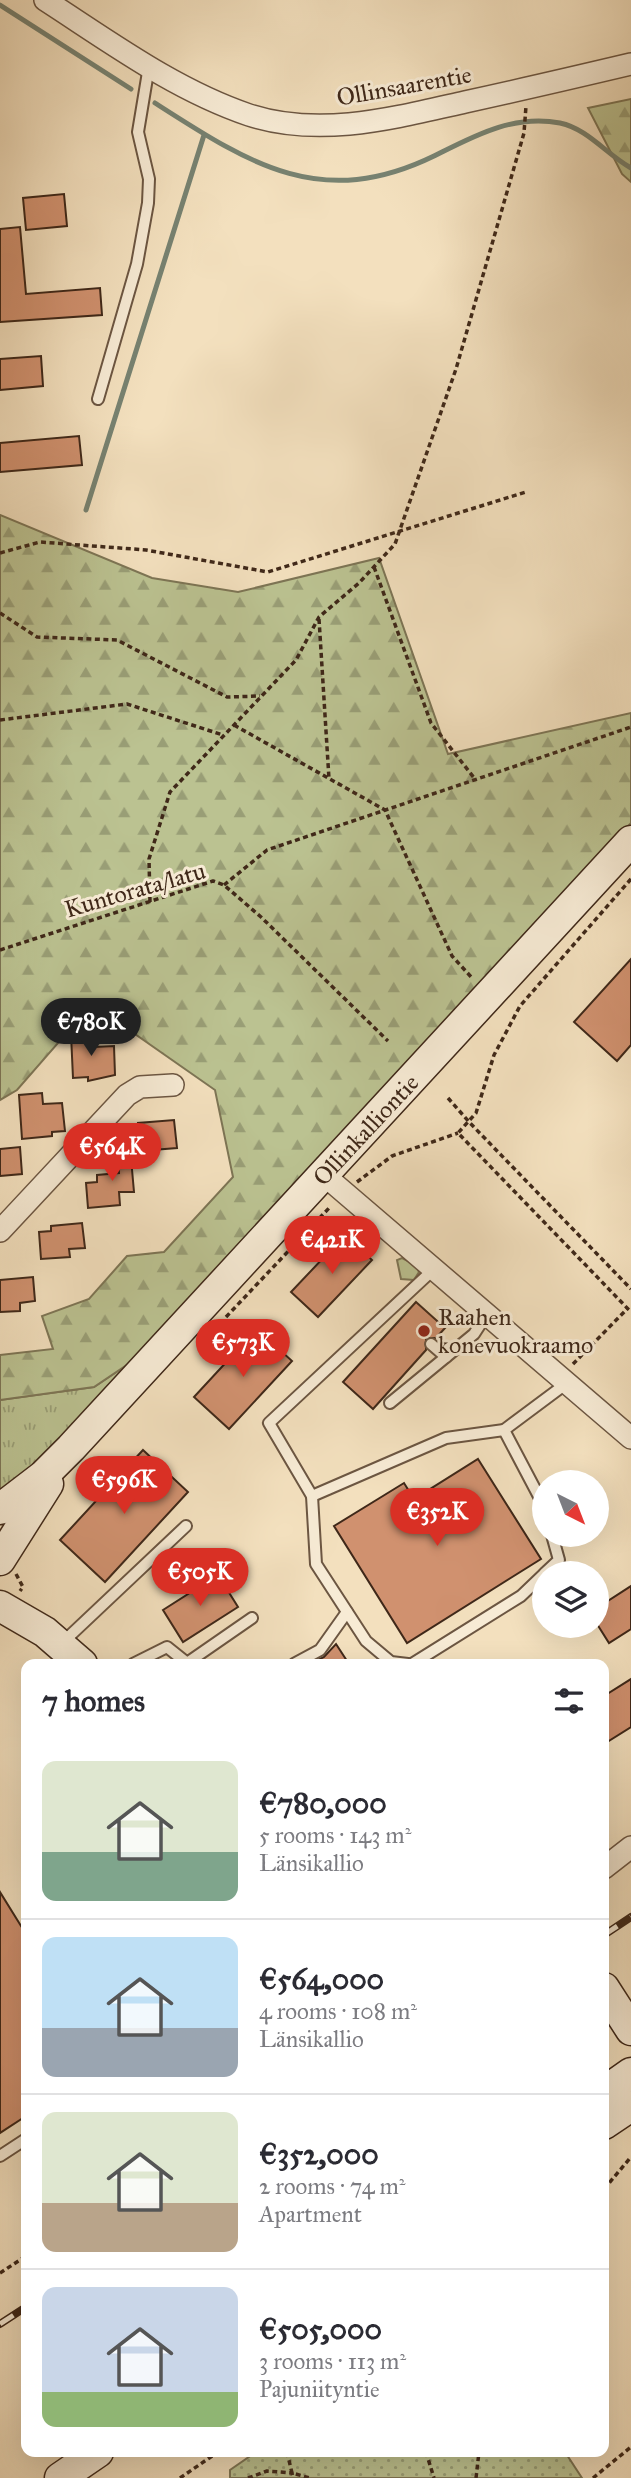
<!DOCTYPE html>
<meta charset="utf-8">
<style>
body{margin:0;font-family:"IM FELL Great Primer",serif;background:#f7f7f7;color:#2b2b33;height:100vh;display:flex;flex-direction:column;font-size:26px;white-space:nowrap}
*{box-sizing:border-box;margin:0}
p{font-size:23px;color:#7c7c81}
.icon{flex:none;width:38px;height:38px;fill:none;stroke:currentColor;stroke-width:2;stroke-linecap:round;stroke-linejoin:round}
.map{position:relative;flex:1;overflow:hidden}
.side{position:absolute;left:21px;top:1659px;width:588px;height:798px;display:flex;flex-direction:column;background:#fff;border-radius:14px;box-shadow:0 7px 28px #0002}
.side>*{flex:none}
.needle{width:46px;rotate:138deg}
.buttons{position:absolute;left:532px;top:1470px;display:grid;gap:14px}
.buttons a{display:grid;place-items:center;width:77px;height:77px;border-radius:50%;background:#fff;box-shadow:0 7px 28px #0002;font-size:35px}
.price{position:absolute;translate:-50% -60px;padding:0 16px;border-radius:24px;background:#d93025;color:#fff;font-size:23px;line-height:46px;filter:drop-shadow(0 2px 4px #0008)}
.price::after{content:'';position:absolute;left:50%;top:42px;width:21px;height:16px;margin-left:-10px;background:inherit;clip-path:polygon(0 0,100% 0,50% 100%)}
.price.on{background:#222;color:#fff}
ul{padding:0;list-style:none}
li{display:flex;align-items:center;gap:21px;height:175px;padding:0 21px}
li+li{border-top:2px solid #e1e1e2}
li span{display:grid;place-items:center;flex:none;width:196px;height:140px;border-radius:14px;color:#555}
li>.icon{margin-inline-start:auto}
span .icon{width:84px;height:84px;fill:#fffc;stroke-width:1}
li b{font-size:30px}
h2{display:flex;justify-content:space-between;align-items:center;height:84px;padding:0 21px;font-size:30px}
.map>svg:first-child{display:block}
.grass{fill:url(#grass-tufts);stroke:#7d7555;stroke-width:2}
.forest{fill:url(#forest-firs);stroke:#7d7555;stroke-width:2}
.park{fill:url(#park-dots);stroke:#7d7555;stroke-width:2}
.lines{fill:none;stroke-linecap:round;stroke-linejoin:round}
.stream{stroke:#778271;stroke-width:5}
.building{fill:#d0916f;stroke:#3f2819;stroke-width:2}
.lane-casing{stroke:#6c5642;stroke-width:14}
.street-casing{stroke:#6c5642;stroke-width:24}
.secondary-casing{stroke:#3f2819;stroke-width:33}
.path{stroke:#3f2819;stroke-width:3.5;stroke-dasharray:5 3.5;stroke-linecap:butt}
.lane{stroke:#f7ebd5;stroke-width:10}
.street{stroke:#f7ebd5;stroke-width:21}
.secondary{stroke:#f7ebd5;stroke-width:30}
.rail-casing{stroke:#3f2819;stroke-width:8}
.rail{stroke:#f7ebd5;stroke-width:5;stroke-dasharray:16;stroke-linecap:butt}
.poi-dot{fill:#8f2418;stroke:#f7ebd5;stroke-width:2.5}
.labels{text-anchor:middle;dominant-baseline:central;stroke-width:6;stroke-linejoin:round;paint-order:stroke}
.street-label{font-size:24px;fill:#3f2819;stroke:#f7ebd5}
.poi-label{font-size:24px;fill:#3f2819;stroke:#f7ebd5;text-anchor:start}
</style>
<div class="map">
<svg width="631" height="2478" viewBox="0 0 631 2478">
<defs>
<pattern id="grass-tufts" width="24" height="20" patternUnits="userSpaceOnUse" patternTransform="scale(1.75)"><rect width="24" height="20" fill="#bbc291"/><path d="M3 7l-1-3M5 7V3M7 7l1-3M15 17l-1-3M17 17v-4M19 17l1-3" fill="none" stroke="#999e76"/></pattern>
<pattern id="forest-firs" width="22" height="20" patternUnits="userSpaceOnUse" patternTransform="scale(1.75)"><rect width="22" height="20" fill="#bbc291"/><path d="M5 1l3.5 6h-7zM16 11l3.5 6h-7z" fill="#999e76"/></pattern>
<pattern id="park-dots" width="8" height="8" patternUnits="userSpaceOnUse" patternTransform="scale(1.75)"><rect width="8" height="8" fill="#bbc291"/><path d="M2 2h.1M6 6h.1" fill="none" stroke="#999e76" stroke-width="1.8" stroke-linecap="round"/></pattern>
</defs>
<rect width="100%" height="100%" fill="#f3e0be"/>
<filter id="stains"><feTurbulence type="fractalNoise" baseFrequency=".00286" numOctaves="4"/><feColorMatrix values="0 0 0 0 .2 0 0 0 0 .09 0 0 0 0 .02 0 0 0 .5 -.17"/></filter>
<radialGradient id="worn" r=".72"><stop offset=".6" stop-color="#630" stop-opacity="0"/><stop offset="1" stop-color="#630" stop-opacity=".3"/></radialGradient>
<g class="grass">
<path d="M402 1258 416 1265 419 1272 414 1280 401 1279 397 1260Z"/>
<path d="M143 1354 0 1501V1400L94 1387Z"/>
</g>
<g class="forest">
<path d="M631 99V182L622 174 588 108Z"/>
<path d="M0 515 152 578 238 592 379 558 448 754 631 713V823L143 1354 94 1387 0 1400V1355L53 1349 42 1316 89 1299 127 1256 164 1252 233 1177 215 1090 92 1004 17 1090 0 1100Z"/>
</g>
<path class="park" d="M256 2452H565L582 2478H230V2470Z"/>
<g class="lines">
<g class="stream">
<path d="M0 5 131 89"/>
<path d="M155 103C250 164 321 211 434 156 474 136 513 114 560 123 588 129 606 154 631 168"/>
<path d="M86 510 204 135"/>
</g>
</g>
<g class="building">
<path d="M64 194 67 226 26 230 23 198Z"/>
<path d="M20 227 26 294 100 288 102 315 0 322V229Z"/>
<path d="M41 356 43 386 0 390V359Z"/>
<path d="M79 436 82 465 0 472V443Z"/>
<path d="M631 959V1045L617 1061 574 1022Z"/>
<path d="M94 1032 95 1047 114 1046 115 1075 88 1081V1077L73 1078 71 1034Z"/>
<path d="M42 1093 43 1104 62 1103 65 1131 52 1132V1136L22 1139 19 1095Z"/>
<path d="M174 1120 177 1148 140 1151 138 1123Z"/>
<path d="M20 1147 22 1174 0 1176V1149Z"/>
<path d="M130 1147 134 1192H119L120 1205 88 1208 86 1183 97 1182V1175L119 1173 117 1148Z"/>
<path d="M82 1223 85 1248 69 1249 70 1257 41 1259 39 1232 51 1231V1226Z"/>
<path d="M345 1235 372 1260 318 1317 291 1292Z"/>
<path d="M33 1277 35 1301 20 1303V1311L0 1312V1280Z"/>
<path d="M416 1302 445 1328 436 1338H426V1350L373 1409 343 1382Z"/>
<path d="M257 1329 292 1361 229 1429 194 1397Z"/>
<path d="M143 1450 188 1492 105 1582 60 1540Z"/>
<path d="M478 1459 541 1559 407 1643 334 1526 404 1483 414 1499Z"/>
<path d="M218 1575 238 1607 183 1642 163 1610Z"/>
<path d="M631 1586V1629L609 1643 597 1624V1608Z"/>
<path d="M336 1644 349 1664H310L324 1657Z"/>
<path d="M631 1679V1727L604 1744V1696Z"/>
<path d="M0 1892 26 1934V2116L0 2133Z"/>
</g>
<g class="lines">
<defs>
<g id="lane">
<path d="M98 399 137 264 148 203 149 179 138 132 149 66"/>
<path d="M434 1269 269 1423 312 1496 446 1438 504 1430"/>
<path d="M431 1344 446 1357"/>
<path d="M390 1403 474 1334 487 1314"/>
<path d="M312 1496 316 1564 366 1641 391 1662 408 1664"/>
<path d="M544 1506 504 1430 567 1383"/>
<path d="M545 1573 559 1560 552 1535"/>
<path d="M61 1644 186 1526"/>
<path d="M133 1664 167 1647 187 1663 252 1618"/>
<path d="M294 1664 320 1650 347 1612"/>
<path d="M412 1664 521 1596 544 1574"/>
<path d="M0 2156 26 2139"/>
</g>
<g id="street">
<path d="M45 0C110 42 175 90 249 115 320 138 394 118 465 102 520 90 576 77 631 64"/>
<path d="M324 1175 631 1438"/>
<path d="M0 1231 127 1095 140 1087 173 1085"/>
<path d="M604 1868 631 1847"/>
</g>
<g id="secondary">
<path d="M0 1509 43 1476 71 1448 631 841"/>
<path d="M0 1560 48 1484"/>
<path d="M0 1606 45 1632 82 1664"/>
<path d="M604 1988 631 2030"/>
<path d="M604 2092 631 2073"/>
<path d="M604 2124 631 2106"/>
<path d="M60 2478 98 2452"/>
</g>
</defs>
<use href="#lane" class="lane-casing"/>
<use href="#street" class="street-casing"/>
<use href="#secondary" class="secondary-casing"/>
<g class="path">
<path d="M0 553 40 542 146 550 268 572 526 492"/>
<path d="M374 567 431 723 475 779"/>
<path d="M0 613 37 637 117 640 227 697 260 696"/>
<path d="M319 619 329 779"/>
<path d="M0 720 127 704 223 735"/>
<path d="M234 725 385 810 452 956 473 979"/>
<path d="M631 879 520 1006 494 1055 476 1113 458 1133 631 1312"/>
<path d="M224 885 267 850 631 727"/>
<path d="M150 902 149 859 170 792 296 660 319 617 359 583 395 544 456 369 524 133 526 106"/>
<path d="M0 950 213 881 224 885 261 917 388 1041"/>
<path d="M448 1098 470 1123 631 1289"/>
<path d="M357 1182 392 1156 458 1133"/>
<path d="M226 1317 331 1206"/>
<path d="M573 1364 628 1308"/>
<path d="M16 1574 23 1587 20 1591"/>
<path d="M604 2189 631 2157"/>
<path d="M0 2273 26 2256"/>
<path d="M604 2398V2399"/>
<path d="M287 2452 292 2473 310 2478"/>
<path d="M426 2452 434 2478"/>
<path d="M180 2478 218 2452"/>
<path d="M248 2478 267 2471 292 2473 293 2478"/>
<path d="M476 2478 479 2452"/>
<path d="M593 2478 631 2447"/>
</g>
<use href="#lane" class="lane"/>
<use href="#street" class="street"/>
<use href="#secondary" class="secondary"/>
<defs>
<g id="rail">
<path d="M604 1935 631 1917"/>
<path d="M0 2324 26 2307"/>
</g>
</defs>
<use href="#rail" class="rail-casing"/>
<use href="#rail" class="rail"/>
</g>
<circle class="poi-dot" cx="424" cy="1331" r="7"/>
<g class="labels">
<g class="street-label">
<text transform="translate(404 86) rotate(-10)">Ollinsaarentie</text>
<text transform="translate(135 890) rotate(-16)">Kuntorata/latu</text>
<text transform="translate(366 1130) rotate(-47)">Ollinkalliontie</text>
</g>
<g class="poi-label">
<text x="438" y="1317">Raahen<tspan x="438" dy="28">konevuokraamo</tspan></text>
</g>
</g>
<rect width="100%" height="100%" filter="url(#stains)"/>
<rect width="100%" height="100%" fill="url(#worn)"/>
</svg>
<div class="buttons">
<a><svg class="needle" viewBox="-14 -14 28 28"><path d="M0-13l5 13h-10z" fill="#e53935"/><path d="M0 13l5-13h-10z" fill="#7c7c81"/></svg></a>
<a><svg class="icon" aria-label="layers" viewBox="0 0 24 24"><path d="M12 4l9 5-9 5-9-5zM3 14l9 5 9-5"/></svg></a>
</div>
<b class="price on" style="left:91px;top:1058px">€780K</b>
<b class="price" style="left:112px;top:1183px">€564K</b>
<b class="price" style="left:332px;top:1276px">€421K</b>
<b class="price" style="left:243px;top:1379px">€573K</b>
<b class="price" style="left:124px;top:1516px">€596K</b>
<b class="price" style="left:437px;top:1548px">€352K</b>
<b class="price" style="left:200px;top:1608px">€505K</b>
<section class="side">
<h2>7 homes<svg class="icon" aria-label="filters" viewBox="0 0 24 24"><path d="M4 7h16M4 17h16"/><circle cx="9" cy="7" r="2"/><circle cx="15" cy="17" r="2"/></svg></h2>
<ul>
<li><span style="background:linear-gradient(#dfe7d0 65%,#7fa58c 0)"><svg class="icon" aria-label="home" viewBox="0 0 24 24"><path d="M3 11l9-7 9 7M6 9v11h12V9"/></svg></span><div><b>€780,000</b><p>5 rooms · 143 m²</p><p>Länsikallio</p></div></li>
<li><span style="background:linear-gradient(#bfe0f5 65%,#9aa5b1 0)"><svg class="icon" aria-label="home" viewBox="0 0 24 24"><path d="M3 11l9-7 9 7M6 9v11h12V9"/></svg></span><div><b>€564,000</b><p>4 rooms · 108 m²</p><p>Länsikallio</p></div></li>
<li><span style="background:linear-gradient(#dfe7d0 65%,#b9a48a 0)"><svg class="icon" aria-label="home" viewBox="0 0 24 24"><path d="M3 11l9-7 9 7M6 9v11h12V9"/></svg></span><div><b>€352,000</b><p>2 rooms · 74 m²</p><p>Apartment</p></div></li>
<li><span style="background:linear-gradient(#c9d6e8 75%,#8fb573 0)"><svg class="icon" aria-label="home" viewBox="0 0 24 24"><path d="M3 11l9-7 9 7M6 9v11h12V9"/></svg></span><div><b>€505,000</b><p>3 rooms · 113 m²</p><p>Pajuniityntie</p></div></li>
</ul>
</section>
</div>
